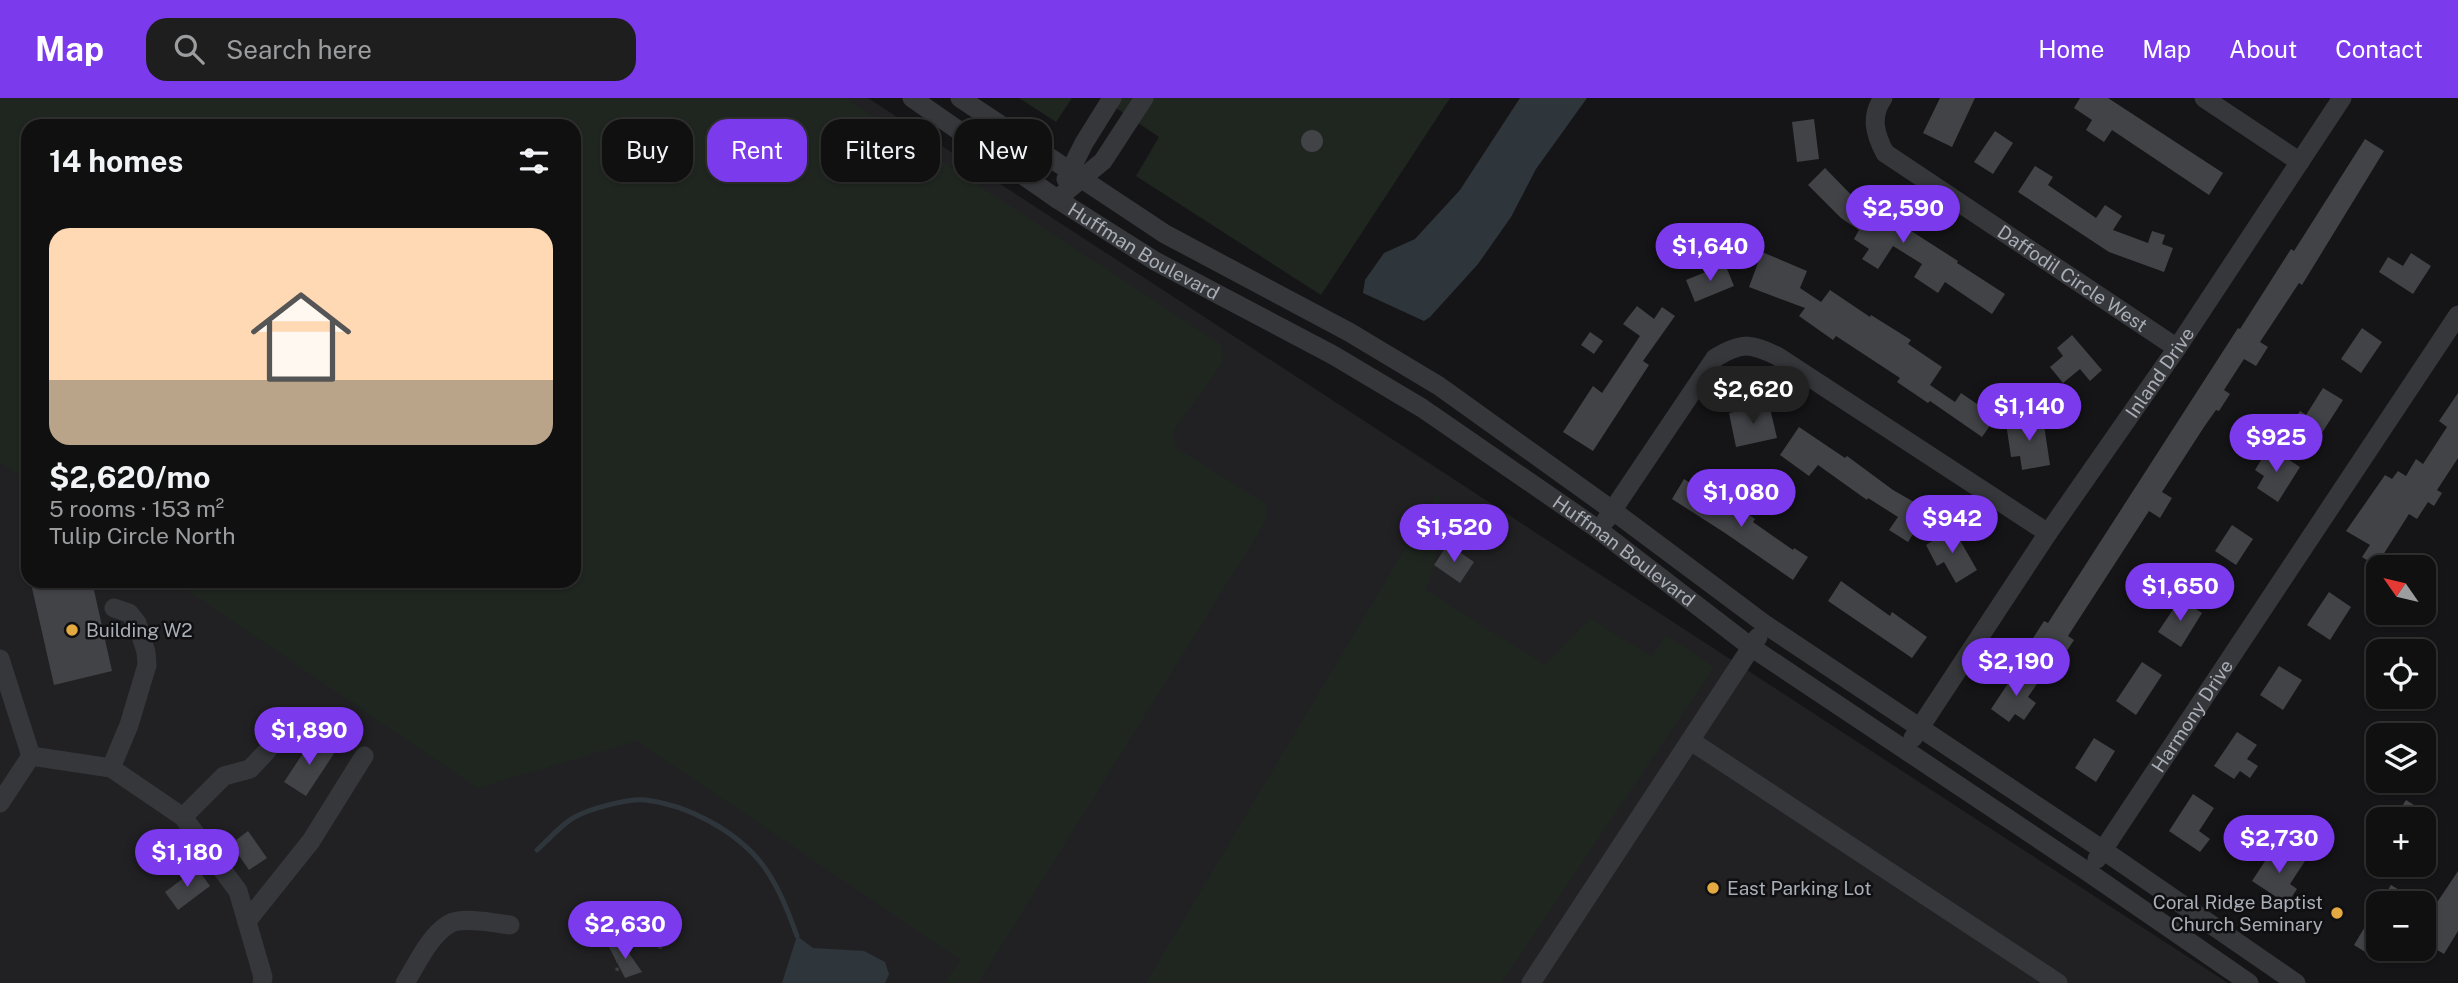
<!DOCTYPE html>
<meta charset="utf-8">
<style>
body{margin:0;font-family:"Public Sans",sans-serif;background:#1e1e1f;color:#f1f3f6;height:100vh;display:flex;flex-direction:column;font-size:26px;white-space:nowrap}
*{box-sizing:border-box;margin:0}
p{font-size:23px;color:#9c9d9f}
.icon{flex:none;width:38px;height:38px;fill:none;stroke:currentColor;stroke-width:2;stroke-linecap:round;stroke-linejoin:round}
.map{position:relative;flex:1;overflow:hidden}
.side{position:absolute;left:21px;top:21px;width:560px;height:469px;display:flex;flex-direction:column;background:#101011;border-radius:21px;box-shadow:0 2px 5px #0004,0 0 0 2px #303031}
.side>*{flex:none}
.banner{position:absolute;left:602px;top:21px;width:665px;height:63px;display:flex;gap:14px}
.needle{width:46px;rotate:304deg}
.buttons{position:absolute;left:2366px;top:457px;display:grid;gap:14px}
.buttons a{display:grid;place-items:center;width:70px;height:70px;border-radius:14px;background:#101011;box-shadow:0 2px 5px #0004,0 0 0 2px #303031;font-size:35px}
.price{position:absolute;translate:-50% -60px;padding:0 16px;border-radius:24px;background:#7c3aed;color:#fff;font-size:23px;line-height:46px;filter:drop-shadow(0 2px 4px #0008)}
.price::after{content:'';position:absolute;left:50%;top:42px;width:21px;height:16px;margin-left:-10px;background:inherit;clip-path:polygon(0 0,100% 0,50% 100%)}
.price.active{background:#222;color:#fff}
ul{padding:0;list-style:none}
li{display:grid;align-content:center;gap:14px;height:371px;padding:0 28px}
li span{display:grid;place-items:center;height:217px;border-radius:21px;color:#555}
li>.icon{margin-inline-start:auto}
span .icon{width:126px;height:126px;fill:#fffc;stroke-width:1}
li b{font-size:30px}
h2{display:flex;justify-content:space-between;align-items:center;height:84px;padding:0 28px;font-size:30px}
.pill{padding:0 24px;border-radius:21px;background:#101011;box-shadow:0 2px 5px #0004,0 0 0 2px #303031;font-size:24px;line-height:63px}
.pill.active{background:#7c3aed;color:#fff}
header{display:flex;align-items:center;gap:42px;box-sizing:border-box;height:98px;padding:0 35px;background:#7c3aed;color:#fff}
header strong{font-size:33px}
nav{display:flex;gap:38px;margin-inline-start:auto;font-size:24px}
.search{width:490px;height:63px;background:#1e1e1f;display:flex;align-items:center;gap:18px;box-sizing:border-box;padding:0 24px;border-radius:21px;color:#9c9d9f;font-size:26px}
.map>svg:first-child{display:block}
.built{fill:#212124;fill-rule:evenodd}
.green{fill:#1f2620}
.water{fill:#2e363c}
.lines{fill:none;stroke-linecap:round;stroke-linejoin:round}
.stream{stroke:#2e363c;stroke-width:5}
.building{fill:#424347}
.path{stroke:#3c3e42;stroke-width:3.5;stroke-dasharray:3.5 5;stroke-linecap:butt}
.minor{stroke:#36373b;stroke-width:19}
.poi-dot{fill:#e4a940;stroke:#101012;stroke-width:2.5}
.labels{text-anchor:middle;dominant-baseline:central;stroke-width:5;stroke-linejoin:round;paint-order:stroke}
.street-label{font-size:19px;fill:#a8adb6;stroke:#101012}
.poi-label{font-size:19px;fill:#a8adb6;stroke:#101012;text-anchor:start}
</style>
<header>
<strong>Map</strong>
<div class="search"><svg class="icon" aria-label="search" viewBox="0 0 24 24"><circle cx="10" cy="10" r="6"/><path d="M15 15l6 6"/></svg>Search here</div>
<nav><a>Home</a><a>Map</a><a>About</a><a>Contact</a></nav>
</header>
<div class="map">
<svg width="2458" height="885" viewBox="0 0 2458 885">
<rect width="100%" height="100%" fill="#151517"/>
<path class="built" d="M0 0H868L2228 885H0ZM28 28H574V483H28Z"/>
<g class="green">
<path d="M0 0H845L1222 247 1223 264 1173 334 1175 349 1266 406V423L978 885H944L961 862 637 643 477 690 174 483H574V28H28V383L0 364Z"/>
<path d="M1019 0H1072L1056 24Z"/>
<path d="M1101 0H1450L1321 197 1136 78 1159 39Z"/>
<path d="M1438 395 1446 424 1426 492 1545 567 1590 520 1652 559 1666 537 1714 569 1501 885H1146Z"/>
</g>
<g class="water">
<path d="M1520 0H1587L1536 71 1511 119 1478 166 1430 219 1424 223 1363 195 1365 182 1384 155 1415 141 1460 92Z"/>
<path d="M797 838 813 850 864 853 885 864 889 876 885 885H782Z"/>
</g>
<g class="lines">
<path class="stream" d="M537 752C548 742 560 728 573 720 588 711 629 700 646 702 688 707 736 733 762 766 778 787 788 813 797 838"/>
</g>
<g class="building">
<path d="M1940 0H1975L1952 49 1923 35Z"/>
<path d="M2080 0H2108L2223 75 2209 97 2112 32 2104 44 2086 32 2092 22 2074 10Z"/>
<path d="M1814 21 1819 61 1797 64 1792 24Z"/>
<circle cx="1312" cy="43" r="11"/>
<path d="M1995 33 2013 45 1993 76 1974 64Z"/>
<path d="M2365 41 2384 53 2302 187 2299 185 2260 244 2268 249 2256 268 2244 261 2224 292 2230 296 2219 313 2216 312 2204 329 2162 394 2172 400 2160 420 2149 413 2068 538 2074 542 2061 562 2052 556 2049 562 2028 548 2044 523 2048 525 2238 230 2240 231 2291 151 2294 153Z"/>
<path d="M2035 68 2053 79 2048 87 2096 120 2105 107 2122 118 2113 132 2148 145 2152 133 2165 137 2162 146 2173 150 2164 174 2109 154 2018 94Z"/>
<path d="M1825 70 1863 109 1866 104 1958 163 1957 165 2005 196 1992 216 1945 184 1938 195 1914 179 1922 166 1893 148 1878 171 1862 161 1869 151 1854 141 1859 132 1841 120 1808 87Z"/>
<path d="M1762 154 1807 173 1800 190 1821 204 1830 192 1870 219 1871 217 1911 242 1908 246 1942 269 1930 287 1955 304 1961 295 1996 319 1982 339 1930 303 1928 305 1897 284 1900 280 1836 238 1833 242 1799 218 1805 210 1749 189Z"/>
<path d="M2411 155 2431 168 2413 196 2379 174 2388 159 2403 168Z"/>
<path d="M1725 166 1734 188 1695 204 1686 182Z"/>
<path d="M1637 208 1654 221 1662 209 1675 218 1643 263 1649 267 1593 353 1563 334 1593 288 1602 295 1640 238 1623 226Z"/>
<path d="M2362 230 2382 244 2361 275 2341 261Z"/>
<path d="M1590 234 1603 243 1594 256 1581 247Z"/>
<path d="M2072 237 2102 272 2090 283 2080 271 2063 285 2050 269 2063 258 2057 250Z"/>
<path d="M2323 290 2343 302 2318 341 2292 325 2300 313 2306 317Z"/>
<path d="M2458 295V360L2437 392 2442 395 2434 408 2428 404 2417 421 2409 416 2376 468 2362 459 2370 447 2346 433 2385 377 2392 381 2398 373 2406 378 2416 361 2423 366 2447 329 2439 323Z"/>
<path d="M1769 306 1777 340 1736 349 1729 315Z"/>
<path d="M2043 320 2050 367 2022 372 2020 358 2011 359 2006 325Z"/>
<path d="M1799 329 1845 360 1847 358 1893 392 1928 412 1908 444 1889 432 1898 419 1868 400 1867 402 1818 367 1809 378 1780 357Z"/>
<path d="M2269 349 2300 369 2278 404 2257 390 2264 378 2255 372Z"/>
<path d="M1684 381 1738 416 1741 411 1755 421 1753 424 1793 452 1794 450 1808 459 1793 482 1725 435 1672 401Z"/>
<path d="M2232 427 2253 441 2236 467 2215 453Z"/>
<path d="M1953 430 1977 472 1956 485 1944 464 1937 468 1926 447Z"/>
<path d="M1448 446 1474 464 1460 485 1434 467Z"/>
<path d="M62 483H92L112 573 54 587 32 490Z"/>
<path d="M1841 483 1890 518 1892 514 1927 539 1912 560 1828 503Z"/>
<path d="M2329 494 2351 509 2330 542 2307 527Z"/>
<path d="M2180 501 2202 515 2181 549 2158 534Z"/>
<path d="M2142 564 2162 577 2136 617 2116 603Z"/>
<path d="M2279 568 2302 582 2283 612 2260 597Z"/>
<path d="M2017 572 2037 586 2028 599 2036 605 2024 622 2015 616 2009 624 1991 611Z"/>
<path d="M2237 634 2257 647 2247 661 2258 668 2250 680 2240 673 2234 681 2214 668Z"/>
<path d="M313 640 335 654 306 698 284 684Z"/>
<path d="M2094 640 2115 653 2096 684 2075 670Z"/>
<path d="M2193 696 2214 710 2199 733 2210 741 2200 754 2169 733Z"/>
<path d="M2406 702 2436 721H2394Z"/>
<path d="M248 733 267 760 249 772 231 746Z"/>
<path d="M2286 751 2305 763 2290 786 2297 791 2287 806 2252 783 2271 754 2280 760Z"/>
<path d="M197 770 210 788 178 812 165 794Z"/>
<path d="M2458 773V833L2444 856 2424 844V807L2432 812Z"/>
<path d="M2391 787 2421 805H2380Z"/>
<path d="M2378 807V862L2354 847Z"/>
<path d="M608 847 624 848 642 874 625 880Z"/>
</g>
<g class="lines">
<g class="path">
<path d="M660 851 661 838"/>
<path d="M617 873 618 860"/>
</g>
<g class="minor">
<path id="s1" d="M912 0 1057 101 1155 163 1333 257 1422 310 1599 432 1751 549 2088 774 2249 885"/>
<path d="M960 0 1165 136 1349 234 1439 288 1612 412 1766 527 2103 752 2296 885"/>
<path id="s2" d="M1883 0C1870 19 1875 36 1885 55L2177 250"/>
<path d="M2204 0 2300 64"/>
<path d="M1066 81 1084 45 1112 0"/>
<path d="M1057 101 1103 63 1144 0"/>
<path d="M1606 422 1715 260C1741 244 1750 245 1777 258L2048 435"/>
<path d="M0 561 31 658"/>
<path id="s3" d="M1913 640 2048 435 2177 250 2342 0"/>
<path d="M1691 643 2058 885"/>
<path d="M31 658 111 670 183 719 238 793 263 879 262 885"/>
<path d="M111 670 129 627 147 567 146 554 137 525 129 515 114 510"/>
<path d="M0 705 31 658"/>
<path d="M183 719 224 678 250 671 267 653 289 620"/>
<path id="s4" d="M2097 761 2458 217"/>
<path d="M247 823 311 743 364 658"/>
<path d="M405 885C417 866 429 838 449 826 462 818 495 825 510 827"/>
<path d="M1531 885 1758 539"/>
</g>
</g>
<g class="poi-dot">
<circle cx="72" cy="532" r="7"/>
<circle cx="1713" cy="790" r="7"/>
<circle cx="2337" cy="815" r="7"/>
</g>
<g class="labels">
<g class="street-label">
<text stroke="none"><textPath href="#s1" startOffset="278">Huffman Boulevard</textPath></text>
<text stroke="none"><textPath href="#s2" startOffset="284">Daffodil Circle West</textPath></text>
<text stroke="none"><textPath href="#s3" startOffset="441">Inland Drive</textPath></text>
<text stroke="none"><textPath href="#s1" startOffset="845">Huffman Boulevard</textPath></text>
<text stroke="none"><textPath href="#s4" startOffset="172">Harmony Drive</textPath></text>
</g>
<g class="poi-label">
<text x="86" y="532">Building W2</text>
<text x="1727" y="790">East Parking Lot</text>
<text x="2323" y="804" text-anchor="end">Coral Ridge Baptist<tspan x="2323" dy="22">Church Seminary</tspan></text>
</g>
</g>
</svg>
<div class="buttons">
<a><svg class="needle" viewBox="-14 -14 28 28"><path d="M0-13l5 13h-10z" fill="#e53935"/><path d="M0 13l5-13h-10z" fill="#9c9d9f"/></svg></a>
<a><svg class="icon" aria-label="locate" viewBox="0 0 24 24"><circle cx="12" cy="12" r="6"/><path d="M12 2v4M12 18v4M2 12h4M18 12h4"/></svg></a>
<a><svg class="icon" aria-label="layers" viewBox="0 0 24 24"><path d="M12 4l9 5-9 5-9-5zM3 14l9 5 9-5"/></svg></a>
<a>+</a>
<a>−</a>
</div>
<b class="price" style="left:1903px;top:147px">$2,590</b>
<b class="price" style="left:1710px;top:185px">$1,640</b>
<b class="price active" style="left:1753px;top:328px">$2,620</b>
<b class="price" style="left:2029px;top:345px">$1,140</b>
<b class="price" style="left:2276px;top:376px">$925</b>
<b class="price" style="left:1741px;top:431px">$1,080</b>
<b class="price" style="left:1952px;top:457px">$942</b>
<b class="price" style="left:1454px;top:466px">$1,520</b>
<b class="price" style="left:2180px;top:525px">$1,650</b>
<b class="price" style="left:2016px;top:600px">$2,190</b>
<b class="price" style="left:309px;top:669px">$1,890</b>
<b class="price" style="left:2279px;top:777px">$2,730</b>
<b class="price" style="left:187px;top:791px">$1,180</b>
<b class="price" style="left:625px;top:863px">$2,630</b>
<div class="banner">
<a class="pill">Buy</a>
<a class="pill active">Rent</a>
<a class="pill">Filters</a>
<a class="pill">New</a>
</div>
<section class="side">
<h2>14 homes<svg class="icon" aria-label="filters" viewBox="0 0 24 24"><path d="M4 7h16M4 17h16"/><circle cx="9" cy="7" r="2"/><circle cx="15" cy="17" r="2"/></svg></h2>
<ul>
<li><span style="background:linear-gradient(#ffd9b3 70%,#b9a48a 0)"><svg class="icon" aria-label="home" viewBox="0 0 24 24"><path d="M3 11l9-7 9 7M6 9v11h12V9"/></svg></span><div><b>$2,620/mo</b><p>5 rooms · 153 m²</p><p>Tulip Circle North</p></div></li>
</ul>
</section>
</div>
